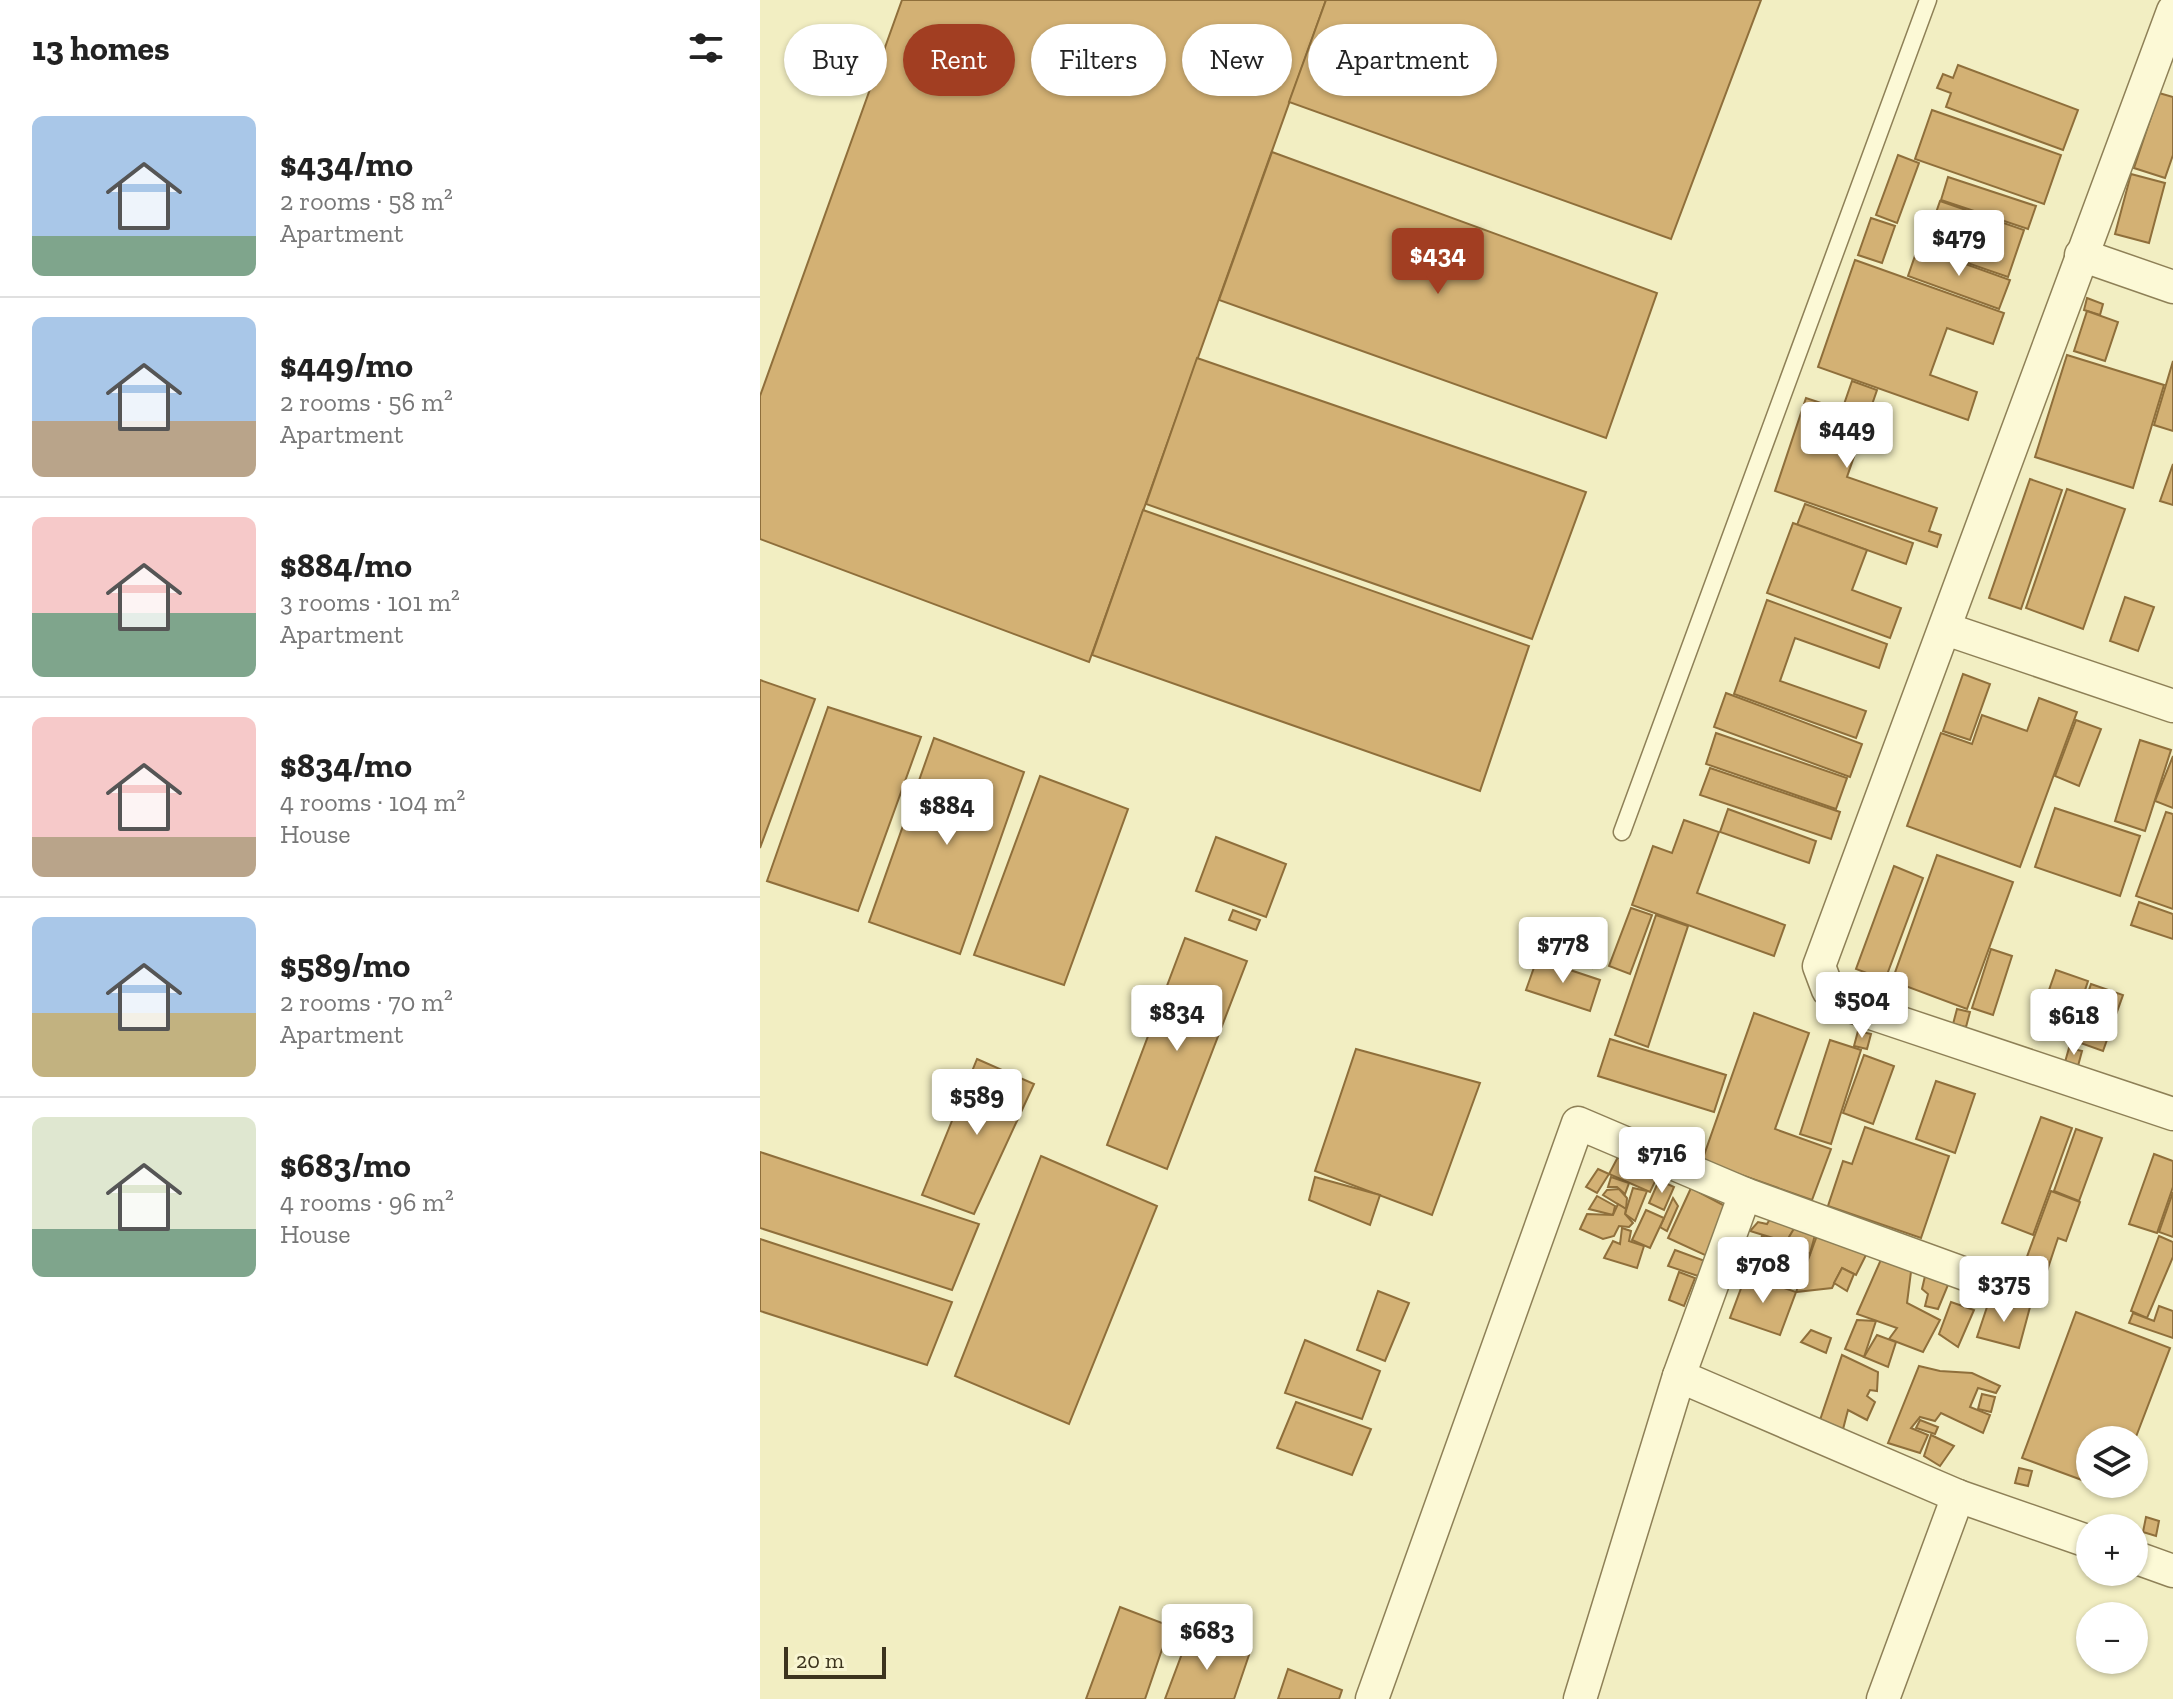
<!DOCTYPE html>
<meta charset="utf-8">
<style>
body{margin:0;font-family:"Zilla Slab",serif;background:#f6f6f6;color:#222;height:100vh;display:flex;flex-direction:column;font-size:30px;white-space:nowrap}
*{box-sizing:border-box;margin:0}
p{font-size:26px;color:#767676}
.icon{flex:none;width:44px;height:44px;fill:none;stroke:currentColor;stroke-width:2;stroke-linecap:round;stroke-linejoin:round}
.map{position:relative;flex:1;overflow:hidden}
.drawer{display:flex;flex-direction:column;background:#fff;width:760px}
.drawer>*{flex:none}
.hud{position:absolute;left:24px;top:24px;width:760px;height:72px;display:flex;gap:16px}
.controls{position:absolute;left:1316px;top:1426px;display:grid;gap:16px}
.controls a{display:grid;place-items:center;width:72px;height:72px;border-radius:50%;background:#fff;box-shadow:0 2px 6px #0004;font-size:40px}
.scale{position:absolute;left:24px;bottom:20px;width:102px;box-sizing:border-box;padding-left:8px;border:4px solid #3c331d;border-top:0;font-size:22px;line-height:28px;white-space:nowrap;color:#3c331d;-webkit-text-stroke:6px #f9f6d2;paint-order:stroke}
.price{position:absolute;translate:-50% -68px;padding:0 18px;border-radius:8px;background:#fff;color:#222;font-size:26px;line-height:52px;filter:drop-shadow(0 2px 4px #0008)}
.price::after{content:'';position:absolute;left:50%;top:48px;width:24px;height:18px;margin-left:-12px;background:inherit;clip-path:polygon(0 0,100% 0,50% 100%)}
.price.current{background:#a23e22;color:#fff}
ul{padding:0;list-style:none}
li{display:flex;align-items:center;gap:24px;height:200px;padding:0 32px}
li+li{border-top:2px solid #e0e0e0}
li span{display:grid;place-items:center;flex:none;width:224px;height:160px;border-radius:12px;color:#555}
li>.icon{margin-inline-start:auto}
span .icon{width:96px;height:96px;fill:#fffc;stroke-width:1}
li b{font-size:34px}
h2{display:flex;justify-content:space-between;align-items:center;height:96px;padding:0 32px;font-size:34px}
.tag{padding:0 28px;border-radius:36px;background:#fff;box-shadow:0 2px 6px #0004;font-size:28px;line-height:72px}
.tag.current{background:#a23e22;color:#fff}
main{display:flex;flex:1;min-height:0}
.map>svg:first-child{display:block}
.building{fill:#d3b174;stroke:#8f6f3b;stroke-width:2}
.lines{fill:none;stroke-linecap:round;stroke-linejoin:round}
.lane-casing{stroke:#8e8057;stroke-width:19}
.street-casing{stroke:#8e8057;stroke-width:35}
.lane{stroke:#fcf9d6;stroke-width:16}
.street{stroke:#fcf9d6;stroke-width:32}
</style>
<main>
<section class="drawer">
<h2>13 homes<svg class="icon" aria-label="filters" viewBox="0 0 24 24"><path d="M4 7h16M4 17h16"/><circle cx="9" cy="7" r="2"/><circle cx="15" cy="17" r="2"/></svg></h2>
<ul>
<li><span style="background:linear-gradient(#a9c7e8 75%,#7fa58c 0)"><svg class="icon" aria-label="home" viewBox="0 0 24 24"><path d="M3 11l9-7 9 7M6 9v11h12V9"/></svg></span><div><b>$434/mo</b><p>2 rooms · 58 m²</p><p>Apartment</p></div></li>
<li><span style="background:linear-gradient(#a9c7e8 65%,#b9a48a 0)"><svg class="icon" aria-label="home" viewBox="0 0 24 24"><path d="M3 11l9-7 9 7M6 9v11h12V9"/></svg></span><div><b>$449/mo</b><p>2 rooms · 56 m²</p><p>Apartment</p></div></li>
<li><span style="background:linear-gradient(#f6c9c9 60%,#7fa58c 0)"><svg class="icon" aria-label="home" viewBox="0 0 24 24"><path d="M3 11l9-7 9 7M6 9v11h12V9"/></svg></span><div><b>$884/mo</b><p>3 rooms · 101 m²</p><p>Apartment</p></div></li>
<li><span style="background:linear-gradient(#f6c9c9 75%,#b9a48a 0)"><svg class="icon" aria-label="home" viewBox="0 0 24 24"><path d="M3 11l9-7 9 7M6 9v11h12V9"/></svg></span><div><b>$834/mo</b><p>4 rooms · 104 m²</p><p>House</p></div></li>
<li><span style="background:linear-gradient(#a9c7e8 60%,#c2b280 0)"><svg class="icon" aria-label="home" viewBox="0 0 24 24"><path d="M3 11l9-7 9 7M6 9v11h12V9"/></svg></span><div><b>$589/mo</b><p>2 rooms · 70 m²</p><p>Apartment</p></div></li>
<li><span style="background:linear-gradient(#dfe7d0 70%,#7fa58c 0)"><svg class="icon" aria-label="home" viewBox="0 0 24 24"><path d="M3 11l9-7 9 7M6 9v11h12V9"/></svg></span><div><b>$683/mo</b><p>4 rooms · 96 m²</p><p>House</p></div></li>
</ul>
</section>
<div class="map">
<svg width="1413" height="1699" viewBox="0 0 1413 1699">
<rect width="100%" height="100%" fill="#f2eec2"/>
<g class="building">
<path d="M142 0H566L329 662 0 539V396Z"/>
<path d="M566 0H1001L911 239 529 102Z"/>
<path d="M1198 65 1318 110 1303 150 1186 107 1191 93 1177 88 1183 74 1193 78Z"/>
<path d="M1399 93 1413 97V155L1405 178 1374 168Z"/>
<path d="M1172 110 1301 155 1284 204 1155 159Z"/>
<path d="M512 152 897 293 846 438 459 300Z"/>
<path d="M1138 155 1159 163 1137 223 1116 215Z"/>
<path d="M1371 174 1405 183 1389 243 1355 234Z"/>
<path d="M1188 177 1276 206 1268 229 1181 200Z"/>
<path d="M1180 201 1264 230 1248 277 1164 248Z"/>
<path d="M1111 218 1135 226 1122 263 1098 255Z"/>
<path d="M1158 247 1250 280 1239 309 1148 276Z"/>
<path d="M1095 260 1244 313 1233 344 1187 328 1170 375 1217 392 1208 420 1058 367Z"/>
<path d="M1327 298 1343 304 1340 315 1324 310Z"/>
<path d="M1327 311 1358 322 1345 361 1314 351Z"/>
<path d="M1307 355 1404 385 1373 488 1275 457Z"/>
<path d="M437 358 826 492 772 639 386 504Z"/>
<path d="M1413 361V431L1394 425Z"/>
<path d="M1092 381 1117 390 1087 477 1177 508 1169 531 1181 535 1177 547 1015 491 1046 398 1082 410Z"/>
<path d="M1413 464V505L1400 501Z"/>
<path d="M1270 479 1302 490 1261 609 1229 598Z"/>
<path d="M1307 489 1365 509 1323 629 1266 608Z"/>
<path d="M1045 504 1153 543 1146 564 1037 525Z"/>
<path d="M383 510 769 646 720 791 332 655Z"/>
<path d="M1033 523 1107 550 1092 590 1141 608 1130 638 1007 593Z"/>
<path d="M1365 597 1394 607 1378 651 1350 641Z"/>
<path d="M1007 600 1127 644 1119 668 1035 638 1020 681 1106 711 1096 738 974 694Z"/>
<path d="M1203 674 1230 684 1210 740 1183 731Z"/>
<path d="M0 680 55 699 0 848Z"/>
<path d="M966 693 1102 744 1090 777 954 727Z"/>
<path d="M1279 698 1317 712 1260 867 1147 826 1181 733 1212 744 1222 715 1267 731Z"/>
<path d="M68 707 161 737 98 911 7 881Z"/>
<path d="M1316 720 1341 729 1319 786 1295 776Z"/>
<path d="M956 733 1087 778 1076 809 946 764Z"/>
<path d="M174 738 264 772 200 954 109 922Z"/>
<path d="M1380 740 1411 750 1385 831 1355 821Z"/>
<path d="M1413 756V808L1395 801Z"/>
<path d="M950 768 1080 812 1071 839 940 795Z"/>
<path d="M280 776 368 809 304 985 214 955Z"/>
<path d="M1295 808 1380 836 1360 896 1275 867Z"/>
<path d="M968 809 1056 841 1049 863 960 832Z"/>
<path d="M1406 812 1413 814V909L1376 896Z"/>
<path d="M924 820 959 832 937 893 1025 925 1014 956 872 905 893 846 912 853Z"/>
<path d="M456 837 526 864 506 917 436 891Z"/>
<path d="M1177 855 1253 882 1207 1009 1132 981Z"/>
<path d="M1134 866 1163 878 1125 980 1096 969Z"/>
<path d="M1379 902 1413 914V939L1371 925Z"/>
<path d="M871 908 892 915 870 974 849 966Z"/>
<path d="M473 910 500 920 496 930 469 920Z"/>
<path d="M896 915 928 926 888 1047 855 1035Z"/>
<path d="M813 926 843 936 832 968 802 958Z"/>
<path d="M425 938 487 961 407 1169 347 1145Z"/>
<path d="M1231 949 1252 956 1233 1015 1212 1008Z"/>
<path d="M777 959 840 980 830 1011 766 990Z"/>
<path d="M1296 970 1328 981 1309 1038 1276 1027Z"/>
<path d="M1331 984 1363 995 1343 1051 1312 1040Z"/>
<path d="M1197 1009 1210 1012 1206 1027 1193 1024Z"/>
<path d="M994 1013 1049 1033 1015 1129 1071 1149 1052 1200 942 1161Z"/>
<path d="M1098 1031 1111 1034 1107 1049 1094 1046Z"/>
<path d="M850 1039 966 1075 954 1112 838 1076Z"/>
<path d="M1070 1040 1101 1050 1071 1144 1040 1134Z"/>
<path d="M1309 1048 1322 1051 1318 1066 1305 1062Z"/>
<path d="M596 1049 720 1083 672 1215 555 1171Z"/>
<path d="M1104 1055 1134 1066 1113 1124 1083 1113Z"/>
<path d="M217 1059 274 1084 214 1214 162 1195Z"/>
<path d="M1176 1081 1215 1094 1195 1153 1156 1139Z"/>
<path d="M1281 1117 1312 1128 1273 1235 1242 1223Z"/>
<path d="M1105 1127 1189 1156 1161 1238 1068 1206 1083 1161 1092 1164Z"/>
<path d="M1316 1129 1342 1138 1319 1201 1294 1191Z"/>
<path d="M0 1152 219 1224 192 1290 0 1228Z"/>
<path d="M1394 1154 1413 1161V1187L1397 1233 1369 1224Z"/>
<path d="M859 1155 899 1173 890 1192 849 1174Z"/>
<path d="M281 1156 397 1206 309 1424 195 1376Z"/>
<path d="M838 1169 849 1174 837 1193 826 1187Z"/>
<path d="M555 1177 620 1195 610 1225 549 1200Z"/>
<path d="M851 1177 869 1183 865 1194 857 1187H848Z"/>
<path d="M899 1180 914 1187 904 1210 889 1203Z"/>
<path d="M873 1188 887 1191 875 1221 865 1214Z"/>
<path d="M931 1188 965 1206 947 1256 908 1238Z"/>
<path d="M859 1189 867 1198 866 1209 843 1195 847 1190Z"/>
<path d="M1291 1191 1320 1202 1306 1241 1298 1238 1286 1274 1278 1272 1276 1278 1261 1273Z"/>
<path d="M1413 1192V1237L1399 1232Z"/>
<path d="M837 1196 855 1206 853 1215 829 1209Z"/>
<path d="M913 1198 918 1206 907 1231 900 1227Z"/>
<path d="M858 1204 866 1209 865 1214 873 1223 869 1227 859 1226 854 1236 843 1239 820 1229 827 1214 853 1215Z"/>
<path d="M886 1210 904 1218 890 1248 872 1240Z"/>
<path d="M1010 1219 1036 1226 1026 1242 990 1231 998 1222 1007 1224Z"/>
<path d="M1038 1222 1057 1227 1050 1254 1026 1242Z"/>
<path d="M862 1228 871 1231 869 1241 884 1246 877 1268 844 1258 853 1241 860 1244Z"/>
<path d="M1058 1233 1107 1253 1096 1275 1082 1268 1072 1288 1036 1292Z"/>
<path d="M1002 1236 1050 1254 1034 1288 989 1270Z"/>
<path d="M1399 1236 1413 1242V1257L1387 1318 1371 1311Z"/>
<path d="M0 1239 192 1302 167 1365 0 1311Z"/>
<path d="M915 1250 945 1261 938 1276 908 1266Z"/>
<path d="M1123 1255 1152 1264 1147 1303 1180 1320 1163 1352 1129 1339 1137 1328 1097 1314Z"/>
<path d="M1082 1268 1094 1274 1087 1291 1074 1283Z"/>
<path d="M919 1272 935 1278 924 1306 909 1300Z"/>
<path d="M1166 1272 1188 1285 1178 1309 1165 1306 1168 1294 1162 1289Z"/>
<path d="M986 1275 1036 1292 1020 1335 970 1318Z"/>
<path d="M618 1291 649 1303 625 1361 597 1350Z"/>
<path d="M1229 1301 1270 1307 1259 1348 1217 1337Z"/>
<path d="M1191 1302 1214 1310 1198 1347 1179 1334Z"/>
<path d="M1399 1306 1413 1311V1338L1369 1323 1373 1313 1394 1321Z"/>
<path d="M1316 1312 1410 1348 1374 1442V1440H1330V1483L1262 1458Z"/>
<path d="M1097 1320 1116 1321 1104 1357 1085 1349Z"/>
<path d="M1051 1330 1071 1338 1066 1353 1041 1342Z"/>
<path d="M1117 1335 1136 1342 1128 1367 1104 1357Z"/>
<path d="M545 1340 620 1371 602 1419 525 1393Z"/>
<path d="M1082 1355 1118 1372 1117 1391 1110 1390 1107 1396 1115 1402 1107 1420 1088 1410 1082 1433 1059 1423Z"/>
<path d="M1159 1366 1180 1371 1212 1373 1240 1386 1236 1393 1218 1388 1210 1407 1230 1415 1223 1433 1181 1413 1175 1421 1160 1417 1151 1428 1168 1435 1160 1453 1128 1443Z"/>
<path d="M1222 1394 1235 1397 1231 1412 1218 1409Z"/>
<path d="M536 1402 611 1429 592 1475 517 1448Z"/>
<path d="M1160 1420 1178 1427 1175 1434 1156 1428Z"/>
<path d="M1171 1435 1194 1446 1180 1466 1164 1456Z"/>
<path d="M1259 1468 1272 1471 1268 1486 1255 1483Z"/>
<path d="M1386 1517 1399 1521 1396 1536 1383 1532Z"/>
<path d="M360 1607 410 1626 385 1699H326Z"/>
<path d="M429 1635 489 1655 474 1699H405Z"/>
<path d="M528 1669 582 1690 579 1699H518Z"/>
</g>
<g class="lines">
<defs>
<path id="lane" d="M862 832 1168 0"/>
<g id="street">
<path d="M1413 11 1059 966 1068 990 1093 1007 1413 1114"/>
<path d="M1321 255 1413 287"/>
<path d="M1186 629 1413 706"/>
<path d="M919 1376 1198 1496 1330 1542"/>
<path d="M1374 1557 1413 1571"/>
<path d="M612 1699 818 1123 985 1194 1252 1291"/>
<path d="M820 1699 919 1376 985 1194"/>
<path d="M1123 1699 1198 1496"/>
</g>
</defs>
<use href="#lane" class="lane-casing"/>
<use href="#street" class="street-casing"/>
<use href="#lane" class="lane"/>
<use href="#street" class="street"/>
</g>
</svg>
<div class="controls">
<a><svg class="icon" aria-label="layers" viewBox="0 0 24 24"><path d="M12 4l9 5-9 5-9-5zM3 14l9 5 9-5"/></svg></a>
<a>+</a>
<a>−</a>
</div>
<div class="scale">20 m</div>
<b class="price" style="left:1199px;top:278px">$479</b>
<b class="price current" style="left:678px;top:296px">$434</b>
<b class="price" style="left:1087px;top:470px">$449</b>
<b class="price" style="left:187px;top:847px">$884</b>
<b class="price" style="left:803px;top:985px">$778</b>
<b class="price" style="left:1102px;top:1040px">$504</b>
<b class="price" style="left:417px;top:1053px">$834</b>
<b class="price" style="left:1314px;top:1057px">$618</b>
<b class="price" style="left:217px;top:1137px">$589</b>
<b class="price" style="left:902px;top:1195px">$716</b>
<b class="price" style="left:1003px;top:1305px">$708</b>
<b class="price" style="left:1244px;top:1324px">$375</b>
<b class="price" style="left:447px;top:1672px">$683</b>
<div class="hud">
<a class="tag">Buy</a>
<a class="tag current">Rent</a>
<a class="tag">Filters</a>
<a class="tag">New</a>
<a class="tag">Apartment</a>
</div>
</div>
</main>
